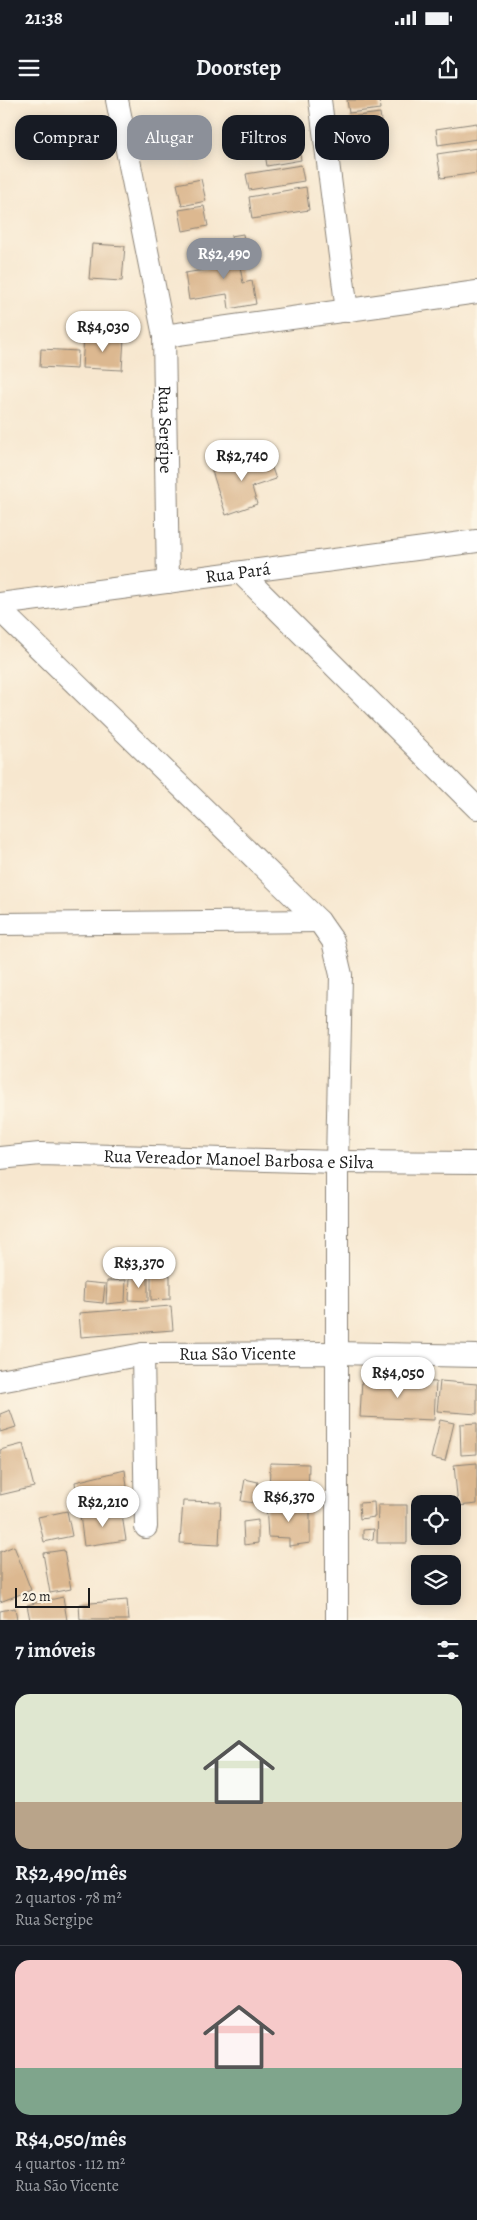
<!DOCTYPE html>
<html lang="pt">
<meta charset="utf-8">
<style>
body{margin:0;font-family:Alegreya,serif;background:#242831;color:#f1f3f6;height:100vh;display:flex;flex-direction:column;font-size:19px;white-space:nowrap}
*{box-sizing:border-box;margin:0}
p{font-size:16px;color:#9ea1a6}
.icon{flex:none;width:28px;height:28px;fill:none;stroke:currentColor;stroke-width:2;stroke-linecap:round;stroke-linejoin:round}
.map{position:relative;height:1520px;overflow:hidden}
.panel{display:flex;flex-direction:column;background:#171b24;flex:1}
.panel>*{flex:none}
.top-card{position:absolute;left:15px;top:15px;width:448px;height:45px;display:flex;gap:10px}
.tools{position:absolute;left:411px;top:1395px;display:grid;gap:10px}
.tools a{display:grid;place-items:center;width:50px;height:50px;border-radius:10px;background:#171b24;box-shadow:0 2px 12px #0003;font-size:25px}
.scale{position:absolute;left:15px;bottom:12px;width:75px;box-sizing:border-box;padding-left:5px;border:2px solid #1c1c1c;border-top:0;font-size:14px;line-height:18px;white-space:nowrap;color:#1c1c1c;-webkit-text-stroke:4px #fcf5e5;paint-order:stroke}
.price{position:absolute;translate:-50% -42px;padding:0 11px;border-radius:18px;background:#fff;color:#222;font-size:16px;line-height:32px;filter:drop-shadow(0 1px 2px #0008)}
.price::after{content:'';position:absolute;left:50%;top:30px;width:15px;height:11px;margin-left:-8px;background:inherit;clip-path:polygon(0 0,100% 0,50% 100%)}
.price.selected{background:#8c9099;color:#fff}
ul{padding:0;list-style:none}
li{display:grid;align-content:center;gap:10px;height:265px;padding:0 15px}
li+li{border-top:1px solid #363941}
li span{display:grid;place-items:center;height:155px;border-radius:15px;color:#555}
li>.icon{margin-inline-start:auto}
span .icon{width:90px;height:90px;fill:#fffc;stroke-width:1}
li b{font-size:21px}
h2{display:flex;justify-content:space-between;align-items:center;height:60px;padding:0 15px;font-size:21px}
.pill{padding:0 18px;border-radius:15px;background:#171b24;box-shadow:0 2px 12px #0003;font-size:18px;line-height:45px}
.pill.selected{background:#8c9099;color:#fff}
.status{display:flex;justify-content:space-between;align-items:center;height:35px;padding:0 25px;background:#171b24;direction:ltr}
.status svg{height:14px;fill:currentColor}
header{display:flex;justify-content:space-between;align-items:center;height:65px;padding:0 15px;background:#171b24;font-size:22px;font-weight:700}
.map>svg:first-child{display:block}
.building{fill:#dcb890}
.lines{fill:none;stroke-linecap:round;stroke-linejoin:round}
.street-casing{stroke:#8a8276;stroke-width:24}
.street{stroke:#fff;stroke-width:22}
.labels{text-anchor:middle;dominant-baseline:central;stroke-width:4;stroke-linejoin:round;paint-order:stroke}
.street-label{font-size:18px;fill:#1c1c1c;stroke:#fcf5e5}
</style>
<div class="status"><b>21:38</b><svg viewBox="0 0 49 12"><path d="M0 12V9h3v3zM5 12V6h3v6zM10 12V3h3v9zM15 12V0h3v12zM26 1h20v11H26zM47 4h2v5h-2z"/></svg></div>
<header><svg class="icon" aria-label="menu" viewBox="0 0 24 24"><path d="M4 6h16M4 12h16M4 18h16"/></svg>Doorstep<svg class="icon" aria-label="share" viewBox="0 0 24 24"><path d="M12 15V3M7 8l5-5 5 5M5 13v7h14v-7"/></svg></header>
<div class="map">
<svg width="477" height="1520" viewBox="0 0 477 1520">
<rect width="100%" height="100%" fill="#fcf5e5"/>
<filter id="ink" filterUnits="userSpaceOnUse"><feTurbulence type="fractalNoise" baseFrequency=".02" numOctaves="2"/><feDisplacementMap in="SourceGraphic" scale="10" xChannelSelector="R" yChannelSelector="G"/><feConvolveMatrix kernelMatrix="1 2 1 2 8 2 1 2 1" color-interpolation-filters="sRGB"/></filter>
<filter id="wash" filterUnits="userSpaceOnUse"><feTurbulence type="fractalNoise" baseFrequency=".0096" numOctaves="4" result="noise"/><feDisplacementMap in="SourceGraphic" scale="20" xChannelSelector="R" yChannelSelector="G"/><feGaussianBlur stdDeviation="1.12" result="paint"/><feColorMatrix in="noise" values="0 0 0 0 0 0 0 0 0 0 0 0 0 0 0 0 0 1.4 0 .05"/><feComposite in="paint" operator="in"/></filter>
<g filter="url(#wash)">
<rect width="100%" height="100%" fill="#f7e7cf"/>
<g id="blocks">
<g class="building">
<path d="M347 0H379L380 9 349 13Z"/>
<path d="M380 13 383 35 353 40 350 17Z"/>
<path d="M477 23V39L438 45 436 29Z"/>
<path d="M297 36 301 60 267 66 263 41Z"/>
<path d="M477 48V73L441 78 437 54Z"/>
<path d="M301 65 304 81 249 90 246 74Z"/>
<path d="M201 79 206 101 182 106 177 84Z"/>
<path d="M306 87 309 110 252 119 249 97Z"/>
<path d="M204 106 208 126 183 131 179 110Z"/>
<path d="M243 134 247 160 239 161 243 183 252 181 256 204 229 209 227 194 189 200 185 173 223 167V161L235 159 231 136Z"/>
<path d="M92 144 125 146 122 181 89 179Z"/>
<path d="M84 236 124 238 122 270 82 268Z"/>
<path d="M41 249 78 251 77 269 40 267Z"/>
<path d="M266 352 276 379 252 387 257 404 226 415 212 371Z"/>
<path d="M151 1175H170V1199L151 1200Z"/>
<path d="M130 1177H148V1201L129 1200Z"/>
<path d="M126 1180 125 1202 106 1204 107 1181Z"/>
<path d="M84 1182 105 1184 103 1203 83 1201Z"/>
<path d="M171 1206 173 1230 81 1237 79 1213Z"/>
<path d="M362 1278 436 1282 434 1320 360 1317Z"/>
<path d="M440 1281 477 1284V1314L437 1311Z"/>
<path d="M10 1310 16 1327 0 1332V1314Z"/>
<path d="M440 1320 454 1323 445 1361 431 1358Z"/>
<path d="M477 1323V1354L461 1355 460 1324Z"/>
<path d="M23 1344 34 1387 0 1395V1350Z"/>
<path d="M270 1363 309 1364 308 1403H269Z"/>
<path d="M477 1363V1404L458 1406 454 1365Z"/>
<path d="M125 1370 128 1395 78 1405 75 1382Z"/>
<path d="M245 1379 258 1382 254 1403 241 1401Z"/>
<path d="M183 1401 221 1402 219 1445 180 1443Z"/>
<path d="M374 1402 375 1417 360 1419 359 1403Z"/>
<path d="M266 1404 310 1406V1443L289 1446V1438L268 1437Z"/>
<path d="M378 1405H407V1443H377Z"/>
<path d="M121 1409 126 1440 84 1446 80 1415Z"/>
<path d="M67 1411 72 1436 44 1442 38 1417Z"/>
<path d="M258 1420V1443L244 1445 243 1422Z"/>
<path d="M374 1429 373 1440 363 1439V1430Z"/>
<path d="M14 1446 31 1490 0 1502V1452Z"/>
<path d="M64 1450 71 1489 50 1493 43 1453Z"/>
<path d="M63 1497 67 1520H30L27 1505Z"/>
<path d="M127 1500 129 1520H80L79 1504Z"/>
<path d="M15 1508 17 1520H0V1511Z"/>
</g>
</g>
</g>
<g filter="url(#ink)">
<use href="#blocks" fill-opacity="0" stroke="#8a8276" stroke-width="1"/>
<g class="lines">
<defs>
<g id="street">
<path id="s1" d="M117 0 164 236 168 482"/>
<path d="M320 0 347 211"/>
<path d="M164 236 477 192"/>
<path d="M241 473 477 708"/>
<path id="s2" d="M0 504 477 441"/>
<path d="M0 510 319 821 333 841 341 875 337 1062V1520"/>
<path d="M0 824 319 821"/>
<path id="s3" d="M0 1058 40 1054 337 1062 477 1063"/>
<path d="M143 1254 146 1427"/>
<path id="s4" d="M0 1281 143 1254 336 1253 477 1256"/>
</g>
</defs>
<use href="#street" class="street-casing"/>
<use href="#street" class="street"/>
</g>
</g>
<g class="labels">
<g class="street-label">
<text stroke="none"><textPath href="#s1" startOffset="334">Rua Sergipe</textPath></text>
<text stroke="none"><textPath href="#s2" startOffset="240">Rua Pará</textPath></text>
<text stroke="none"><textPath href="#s3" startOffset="239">Rua Vereador Manoel Barbosa e Silva</textPath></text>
<text stroke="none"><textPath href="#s4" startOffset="240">Rua São Vicente</textPath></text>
</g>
</g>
</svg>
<div class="tools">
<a><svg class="icon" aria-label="locate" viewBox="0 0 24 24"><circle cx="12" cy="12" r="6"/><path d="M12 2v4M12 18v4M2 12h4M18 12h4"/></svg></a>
<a><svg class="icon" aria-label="layers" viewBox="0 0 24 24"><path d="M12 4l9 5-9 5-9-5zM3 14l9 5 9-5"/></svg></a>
</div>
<div class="scale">20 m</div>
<b class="price selected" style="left:224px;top:180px">R$2,490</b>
<b class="price" style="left:103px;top:253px">R$4,030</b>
<b class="price" style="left:242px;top:382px">R$2,740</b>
<b class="price" style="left:139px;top:1189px">R$3,370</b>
<b class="price" style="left:398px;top:1299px">R$4,050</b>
<b class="price" style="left:289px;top:1423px">R$6,370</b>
<b class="price" style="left:103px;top:1428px">R$2,210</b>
<div class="top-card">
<a class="pill">Comprar</a>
<a class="pill selected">Alugar</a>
<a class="pill">Filtros</a>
<a class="pill">Novo</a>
</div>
</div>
<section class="panel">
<h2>7 imóveis<svg class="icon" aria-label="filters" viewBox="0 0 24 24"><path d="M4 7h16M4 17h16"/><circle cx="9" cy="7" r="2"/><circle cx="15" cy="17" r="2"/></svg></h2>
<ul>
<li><span style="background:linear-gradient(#dfe7d0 70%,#b9a48a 0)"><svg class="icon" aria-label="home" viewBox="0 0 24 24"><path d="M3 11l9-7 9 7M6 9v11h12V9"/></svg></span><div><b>R$2,490/mês</b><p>2 quartos · 78 m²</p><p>Rua Sergipe</p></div></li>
<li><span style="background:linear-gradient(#f6c9c9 70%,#7fa58c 0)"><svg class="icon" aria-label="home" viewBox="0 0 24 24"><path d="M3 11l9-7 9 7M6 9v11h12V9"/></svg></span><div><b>R$4,050/mês</b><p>4 quartos · 112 m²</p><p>Rua São Vicente</p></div></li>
</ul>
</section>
